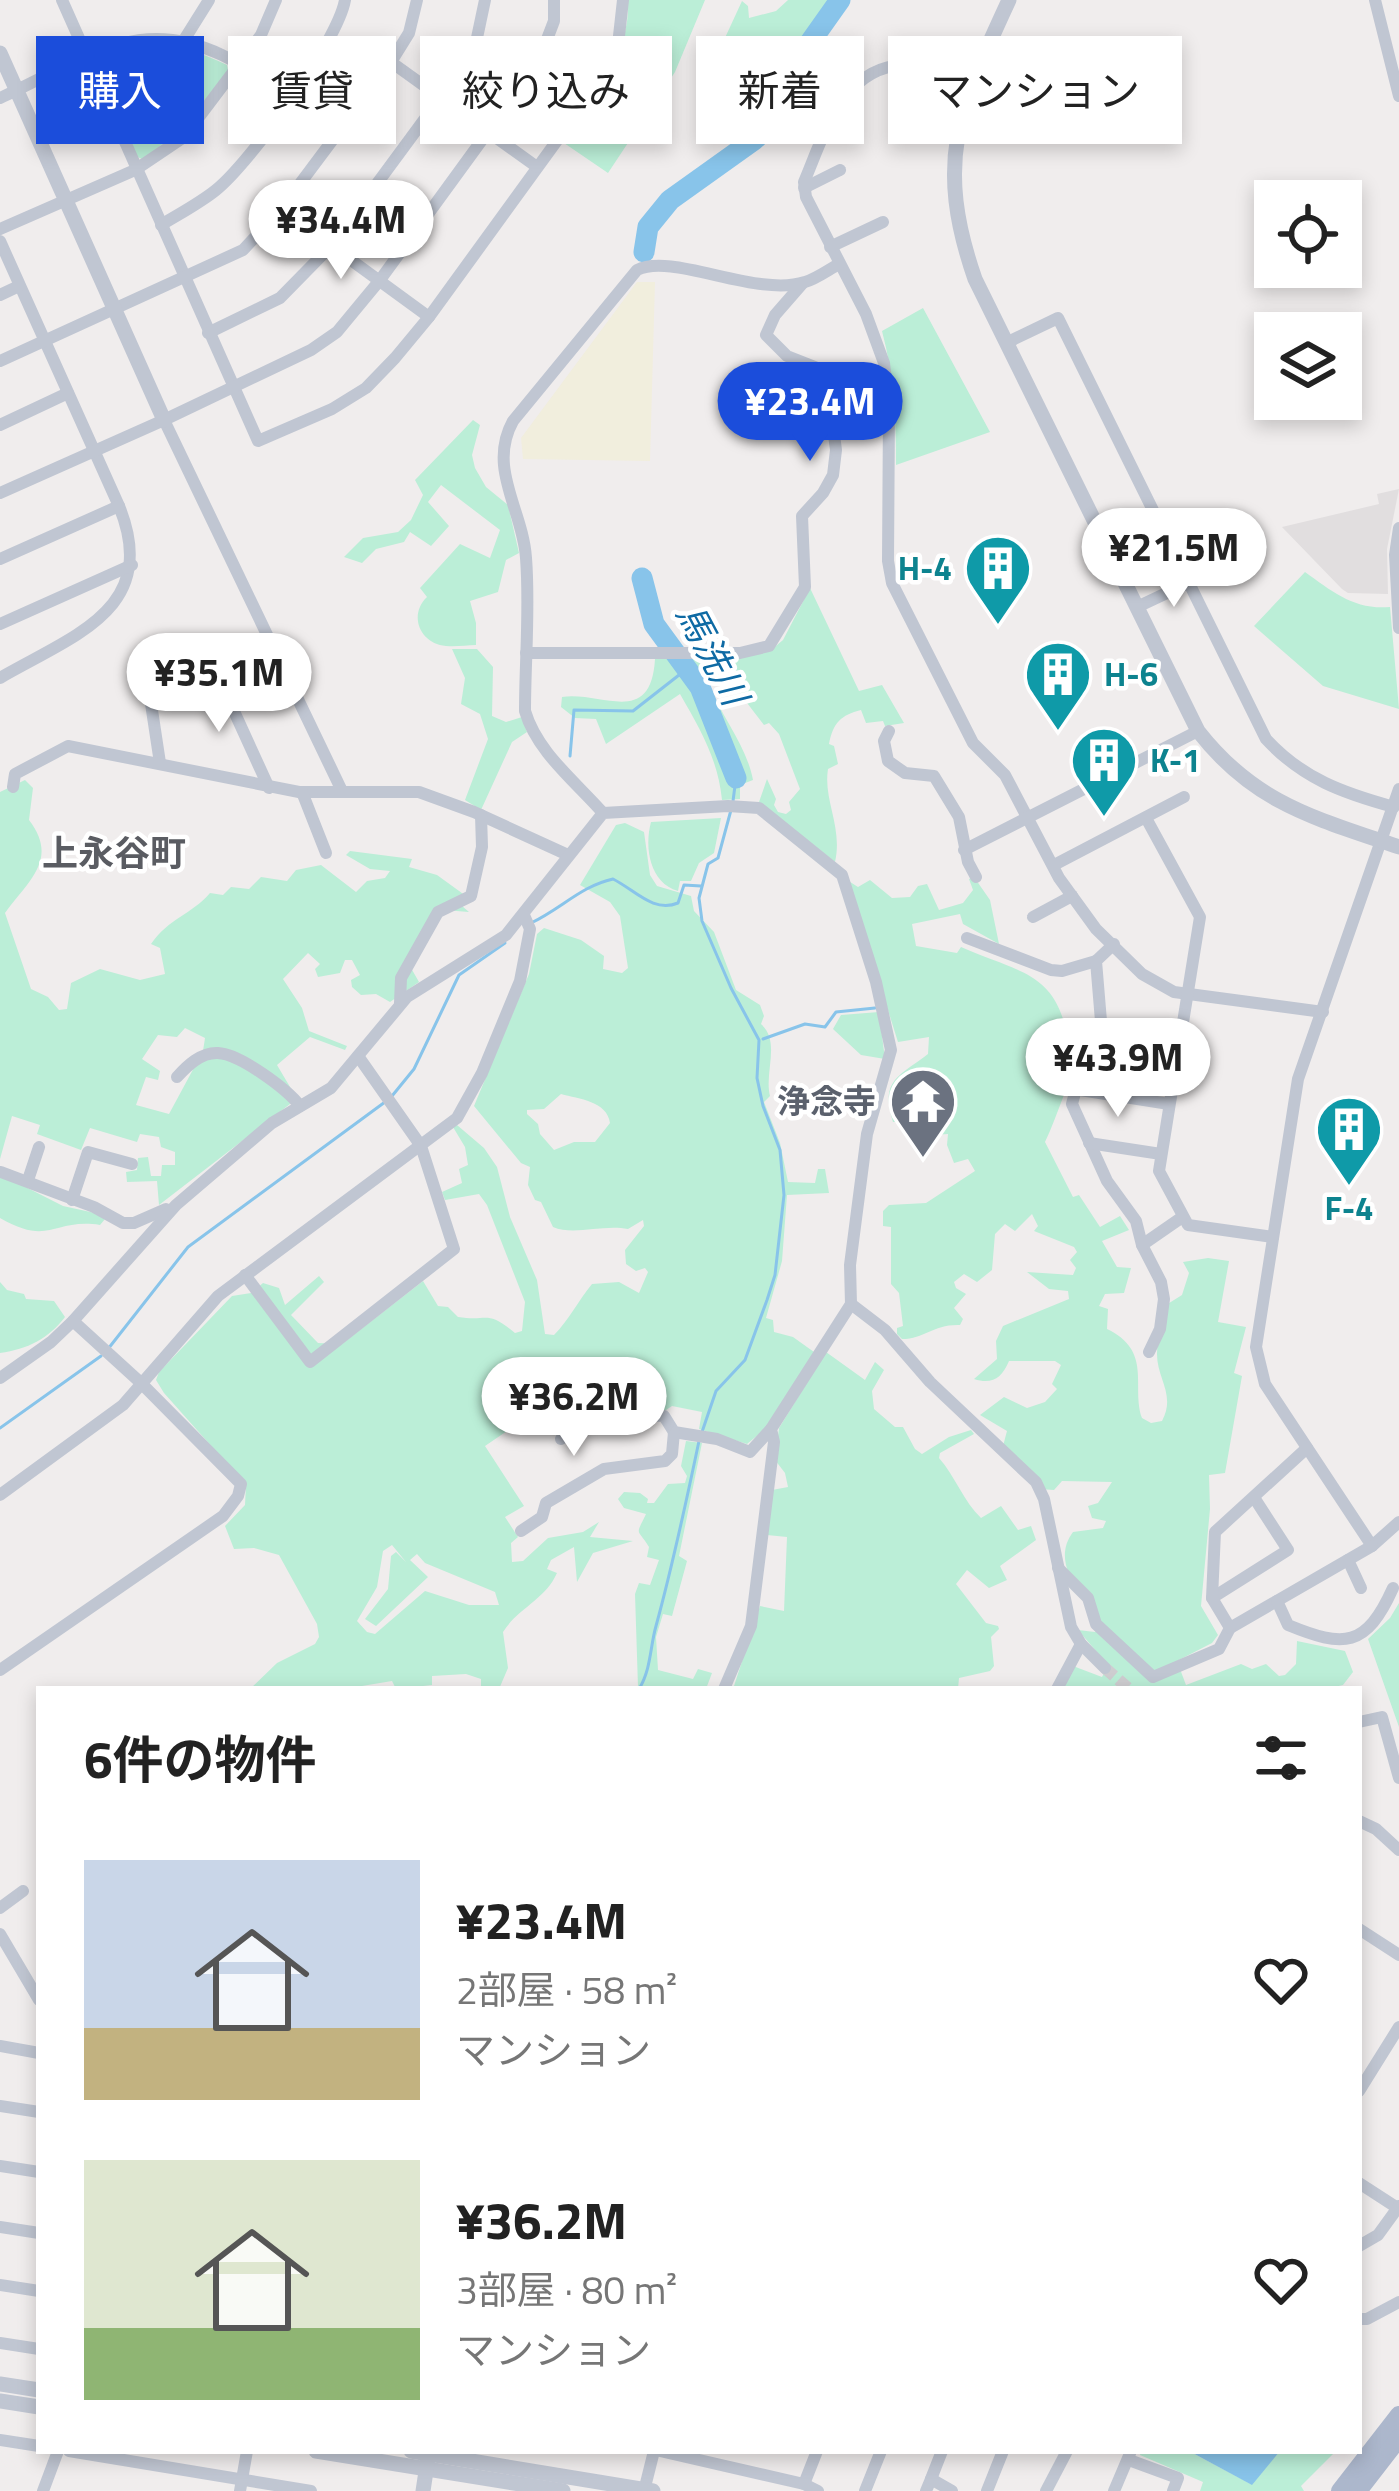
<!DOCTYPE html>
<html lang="ja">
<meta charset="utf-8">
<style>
body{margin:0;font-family:"Titillium Web","Noto Sans JP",sans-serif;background:#f2f2f2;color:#222;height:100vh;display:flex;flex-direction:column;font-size:45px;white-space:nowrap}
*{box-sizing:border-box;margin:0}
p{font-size:39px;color:#767676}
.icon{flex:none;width:66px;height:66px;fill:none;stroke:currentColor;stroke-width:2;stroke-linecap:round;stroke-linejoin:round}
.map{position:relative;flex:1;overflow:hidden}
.details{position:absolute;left:36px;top:1686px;width:1326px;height:768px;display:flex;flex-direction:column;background:#fff;border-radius:0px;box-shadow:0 6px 18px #0003}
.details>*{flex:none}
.top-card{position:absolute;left:36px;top:36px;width:1329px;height:108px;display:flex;gap:24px}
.tools{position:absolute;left:1254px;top:180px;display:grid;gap:24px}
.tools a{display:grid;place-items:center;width:108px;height:108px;border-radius:0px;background:#fff;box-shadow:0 6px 18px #0003;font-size:60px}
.price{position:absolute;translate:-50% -102px;padding:0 27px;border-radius:42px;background:#fff;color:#222;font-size:39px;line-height:78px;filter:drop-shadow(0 3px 6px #0008)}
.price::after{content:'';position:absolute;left:50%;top:72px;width:36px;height:27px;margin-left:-18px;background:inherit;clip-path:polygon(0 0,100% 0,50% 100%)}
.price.selected{background:#1b4ddb;color:#fff}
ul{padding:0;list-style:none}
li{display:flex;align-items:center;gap:36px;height:300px;padding:0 48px}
li span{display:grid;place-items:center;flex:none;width:336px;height:240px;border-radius:0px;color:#555}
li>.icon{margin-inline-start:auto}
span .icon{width:144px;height:144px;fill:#fffc;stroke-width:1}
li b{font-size:51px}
h2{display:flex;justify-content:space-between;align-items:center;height:144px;padding:0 48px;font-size:51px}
.chip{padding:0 42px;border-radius:0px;background:#fff;box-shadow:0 6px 18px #0003;font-size:42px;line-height:108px}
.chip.selected{background:#1b4ddb;color:#fff}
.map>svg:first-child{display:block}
.education{fill:#e1dedf}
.green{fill:#bbeed7;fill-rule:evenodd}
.sand{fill:#f1eedd}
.water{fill:#88c4ea}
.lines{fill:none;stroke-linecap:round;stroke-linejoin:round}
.stream{stroke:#88c4ea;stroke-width:3}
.river{stroke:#88c4ea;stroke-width:21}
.minor-tunnel{stroke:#cecdd0;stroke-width:12;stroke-dasharray:12 6;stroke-linecap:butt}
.minor{stroke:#c0c6d2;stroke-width:12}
.tertiary{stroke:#c0c6d2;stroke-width:15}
.primary{stroke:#acb7cc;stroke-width:18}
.labels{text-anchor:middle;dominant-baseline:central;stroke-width:9;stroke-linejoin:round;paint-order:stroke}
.culture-label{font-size:33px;font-weight:bold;fill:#0d838f;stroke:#fff;text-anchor:start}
.worship-label{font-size:33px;font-weight:bold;fill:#5b616d;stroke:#fff;text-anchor:end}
.water-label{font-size:36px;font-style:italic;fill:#0e6aa4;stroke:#fff}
.neighbourhood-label{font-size:36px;font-weight:bold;fill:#5a5c62;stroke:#fff}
</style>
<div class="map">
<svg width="1399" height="2491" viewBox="0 0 1399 2491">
<rect width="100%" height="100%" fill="#f0eded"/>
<path class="education" d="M1399 489 1387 549 1388 594 1348 593 1342 589 1282 527 1379 504 1377 494Z"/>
<g class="green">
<path d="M628 0H705L675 72 608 173 564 143C592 101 631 53 628 0Z"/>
<path d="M788 0H834C820 21 801 43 789 66 772 99 791 101 753 134L712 66 742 1 748 6 749 18 776 11Z"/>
<path d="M153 44C181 46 202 53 227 65L228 70C202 105 179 135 142 159L135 156 95 67 97 61Z"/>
<path d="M923 308 990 432 896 465C896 419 894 376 882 331Z"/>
<path d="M473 420 480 425 472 455 475 468 486 487 508 505 519 553 506 560 498 592 470 601 476 623V645C467 645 456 647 446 646 420 644 408 615 427 597L420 588 460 544 490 558 500 530 441 485 428 502 449 526 431 546 410 532 404 542 376 549 362 563 344 557 363 538 398 532 411 520 423 495 415 480Z"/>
<path d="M1305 572C1333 592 1354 610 1390 607L1399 709 1323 686 1254 626Z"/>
<path d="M810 588 859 691 882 685 904 723 885 726 883 721 866 723 861 710C841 715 833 723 829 744L834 746 838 764 828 769C823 800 843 827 835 862L759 802 767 779 776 799 774 805 778 812 786 814 791 810 789 802 800 789 779 734 769 723 764 725 727 677 717 678 709 685C722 717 747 747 753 780L740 785V799L722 800C718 759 700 729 680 694L606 744 596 719 575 718 561 707 562 697C602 691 651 728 655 659L771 650 783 640Z"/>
<path d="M452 649H477L493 667 492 716 506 722 522 717 527 732 512 742 481 810 465 800 488 739 480 714 461 704 465 678Z"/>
<path d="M25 780 33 788 29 820C59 859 29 880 5 913L31 989 48 997 59 1010 67 1009 71 983 100 969 140 980 165 974 160 948 151 944C169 918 191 915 210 893L223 895 231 887 249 889 261 877 287 881 296 870 321 865 356 892 367 881 385 878 390 871 370 869 346 855 350 851 412 859 409 867 437 875 466 896 462 906 469 912 444 910 411 968 419 982 390 1002 376 994 361 995 352 987 351 980 360 975 352 960H345L340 973 318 977 315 969 320 964 308 953 283 979 302 1008 309 1031 347 1046 345 1050 310 1037 277 1065 293 1092 290 1104 159 1205 157 1181 127 1182 126 1172 137 1170 138 1158 148 1157 151 1176H161L162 1165H175V1152L161 1147 159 1137 140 1134 137 1142 90 1128 81 1150 37 1134 40 1125 12 1116 0 1159V792ZM185 1028 205 1038 203 1051 169 1114 136 1105 146 1077 158 1080 160 1071 142 1059 158 1035 177 1037Z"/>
<path d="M721 818 714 853 699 863 691 881H680L678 891C650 883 644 848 651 822Z"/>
<path d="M625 823 644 832 650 875 657 886 691 896 694 911 714 932 736 990 760 1005 764 1016 761 1024C781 1042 764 1072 770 1096L764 1102 780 1143 788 1182 815 1183 818 1169H825L829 1193 787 1195 782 1261 766 1318 773 1320 774 1332 793 1337 814 1352 770 1425 747 1444 699 1429 702 1412 672 1406 666 1410 599 1412 560 1432 574 1408 564 1405 555 1420 522 1421 485 1446 524 1506 505 1517 518 1537 511 1543 512 1562 523 1561 548 1538 583 1532 599 1522 590 1537 633 1541 593 1553 577 1582 574 1547 551 1560 547 1569 557 1573C545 1600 518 1608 503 1632L508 1668 499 1689H481V1679L466 1674 432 1676V1685L396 1689 392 1681 344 1689H250L277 1663 315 1644 319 1637 317 1624 279 1555 254 1548 234 1549 225 1526 245 1505 246 1485 164 1393 156 1380 159 1372 232 1296 251 1293 263 1283 279 1288 285 1305 319 1276 324 1282 291 1315 318 1343 342 1344 423 1281 438 1306 448 1307 458 1317C489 1322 486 1309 515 1333L522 1331 525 1302 487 1205 479 1194 445 1200 442 1192 462 1183 459 1169 468 1165 465 1147 453 1127 457 1125 484 1148 497 1167 510 1217 537 1280 545 1334 554 1335C569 1320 578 1301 592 1284L619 1282 639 1293 648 1272 645 1268 636 1271 626 1264 625 1250 644 1226 643 1220 628 1229C603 1224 574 1236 553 1227L541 1202 535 1200 528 1185 530 1167 521 1163 474 1106 529 974 537 934 544 928 581 940 604 956 603 969 622 973 628 968 620 916 610 902 580 885 616 825ZM561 1094C579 1099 607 1101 610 1123L595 1142H574L554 1150 540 1134 538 1124 527 1114V1110L544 1109ZM392 1545 406 1562 396 1552 391 1556 388 1589 365 1619 376 1626 428 1577 410 1560 417 1554 425 1563 495 1592 499 1605H469L425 1591 375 1634 367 1632 357 1621 377 1587 383 1551Z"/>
<path d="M974 877 990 900 999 944 963 924 960 914 912 924 916 946 957 953 961 947C1023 974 1059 972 1069 1047L1084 1054C1067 1079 1059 1113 1045 1142L1073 1197 1079 1195 1100 1227 1120 1216 1129 1230 1102 1241 1117 1267 1131 1268 1124 1293 1105 1294 1099 1306 1108 1309 1107 1329C1153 1351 1131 1386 1142 1418L1151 1423 1162 1421C1176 1395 1157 1379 1157 1354 1157 1338 1163 1321 1166 1305L1182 1295 1189 1273 1183 1262 1208 1258 1229 1261 1218 1322 1246 1327 1234 1373 1242 1376 1225 1473 1209 1475 1210 1509 1201 1606 1218 1635 1212 1643 1177 1661 1186 1685 1241 1664 1252 1669 1266 1664 1279 1676 1285 1675 1296 1664 1297 1641 1345 1651 1353 1672 1343 1685 1326 1689H1063L1073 1666 1102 1677 1108 1665 1078 1630 1095 1632 1102 1625C1084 1598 1049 1564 1073 1532L1103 1528 1106 1521 1092 1518 1088 1506 1098 1503 1112 1482 1062 1481 1054 1490 1039 1489 1003 1446 1007 1431 980 1415 1004 1397 1027 1408 1045 1402 1057 1389 1052 1384 1061 1365 1055 1361H1009C1002 1378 992 1385 974 1379L997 1359 996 1341 1003 1326 1069 1299 1068 1291 1049 1289 1027 1272 1073 1275 1076 1268 1070 1260 1077 1252 1074 1247 1034 1231 1038 1226 1032 1214 1015 1231 1005 1224 995 1234 992 1270 977 1282 964 1274 954 1282 956 1288 966 1294 954 1308 963 1319 960 1325C933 1324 925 1339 902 1339L897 1334V1328L903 1326 899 1293 891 1284V1227L883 1226V1211L889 1205 926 1203 975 1171 968 1159 954 1163 947 1145 948 1134 935 1135 929 1118 893 1122C880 1080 898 1077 928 1054L929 1037 898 1042 847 880 858 887 870 880 892 898 910 897 918 886 927 884 939 910 963 903 973 890 969 879Z"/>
<path d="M879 1012 885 1059 861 1055 833 1029 841 1015Z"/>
<path d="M0 1174 63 1206 95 1213 105 1219 100 1225C53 1218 50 1247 0 1218Z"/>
<path d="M0 1282 7 1290 24 1294 26 1299 54 1301 65 1317C48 1339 28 1349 0 1353Z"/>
<path d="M826 1352 865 1380 875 1362 884 1370 872 1391 874 1409 895 1427H903L915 1449 922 1454 949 1437 971 1430 974 1434 940 1453 939 1458C955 1476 964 1502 981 1518L1001 1506 1018 1530 1031 1526 1036 1540 1000 1566 1007 1580 989 1588 967 1570 956 1584 986 1623 998 1626 999 1629 991 1637 994 1666 990 1671 959 1678 958 1689H733L760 1606 784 1611 787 1537 767 1535 772 1490 788 1487 785 1473 775 1460 779 1428Z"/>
<path d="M686 1441 702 1443 679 1556 687 1561 672 1616 663 1614 656 1637 658 1670 693 1679 698 1669 712 1673 706 1689H642L638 1687 635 1594 639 1583 650 1585 659 1560 647 1557 649 1547C637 1527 635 1537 646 1514L624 1508 618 1499 624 1492 640 1493 648 1499 647 1503H654L668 1484 685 1483 687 1476 681 1466Z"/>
<path d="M1399 1603V1727L1368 1639 1390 1618Z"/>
<path d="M1141 2451H1189L1251 2484 1280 2451H1336L1301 2486 1304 2491H1200L1203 2482 1140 2455Z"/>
</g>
<path class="sand" d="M637 282H655L650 461 523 459 521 438Z"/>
<path class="water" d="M1189 2451H1280L1252 2485Z"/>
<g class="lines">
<g class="stream">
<path d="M570 756 574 710 633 711 688 668"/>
<path d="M733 801 736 778"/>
<path d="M531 923C561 909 581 886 613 879 635 890 653 913 678 903L684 885 701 886"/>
<path d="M763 1039 805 1024 825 1027 836 1012 875 1008"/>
<path d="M392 1096 414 1069 459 975 505 943"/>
<path d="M108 1349 188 1247 385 1102"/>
<path d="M0 1428 101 1356"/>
<path d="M702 1432 716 1391 745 1360 767 1300 775 1275 784 1195 780 1150 763 1106 757 1078 759 1040 731 988 702 921 699 898 708 864 718 858 731 810"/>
<path d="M639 1689C651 1670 650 1647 656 1626 673 1564 686 1503 699 1441"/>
</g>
<g class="river">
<path d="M644 252 648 227 670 200 754 140 774 121 785 99 794 65 840 0"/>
<path d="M642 578 654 624 700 687 736 778"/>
</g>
<path class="minor-tunnel" d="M1105 1668 1129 1689"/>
<g class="minor">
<path d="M62 0 258 441 332 409 366 388 395 358 429 317 601 80 618 45 623 0"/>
<path d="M1375 0 1399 96"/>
<path d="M184 40 209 0"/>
<path d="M391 62 537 167"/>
<path d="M970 84C950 77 927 65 905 65 843 66 824 135 804 182L806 197 866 314 884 363 889 410 888 561 892 583 973 743 1005 775 1059 878 1096 929 1142 974 1174 992 1323 1012"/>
<path d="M0 98C40 80 79 56 121 44 207 20 273 88 336 136"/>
<path d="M804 188 840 170"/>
<path d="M281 209 429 317"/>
<path d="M161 225C179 214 200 203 216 190 250 163 338 41 345 0"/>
<path d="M0 229 135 170 184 137 261 35 276 0"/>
<path d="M0 241 119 506C161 609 74 635 0 678"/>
<path d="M830 247 883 222"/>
<path d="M0 295 19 286"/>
<path d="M208 333 280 298 331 246 474 52 485 0"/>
<path d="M1006 343 1058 318 1266 739C1303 779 1343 793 1394 807"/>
<path d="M0 361 243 250 281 209 391 62 409 33 417 0"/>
<path d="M164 420 342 791"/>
<path d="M0 425 68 393"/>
<path d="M0 493 164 420 311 350 337 332 380 280 538 63 554 21V0"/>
<path d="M1399 528 1395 555 1399 628"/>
<path d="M0 559 119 506"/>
<path d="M1137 607 1188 583"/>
<path d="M0 624 132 565"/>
<path d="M526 653H740L769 646 805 587 802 516 823 493 833 475 836 450 828 390 815 367 787 356 766 335 775 315 802 284"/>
<path d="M212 663 269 788"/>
<path d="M150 697 160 763"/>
<path d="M889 731 884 741 888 761 905 773 934 776 959 817 968 862 976 877"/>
<path d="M13 787 15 774 68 746 299 792H419L474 812 568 855"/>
<path d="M1399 789 1298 1079 1256 1347 1265 1384 1372 1546 1399 1522"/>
<path d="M302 792 326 853"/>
<path d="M603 813C575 781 537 752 525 711 525 661 530 608 526 558 523 510 487 468 513 421L637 270C672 252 757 298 805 282 816 279 828 270 839 264"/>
<path d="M1146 818 1200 917 1159 1171 1188 1225 1273 1237"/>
<path d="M964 850 1198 731"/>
<path d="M1054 865 1184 797"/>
<path d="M1033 917 1072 896"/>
<path d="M967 938 1051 970 1062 971 1096 961"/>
<path d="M1114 944 1096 961 1102 1033 1081 1070 1072 1104 1107 1181 1136 1221 1142 1245 1161 1282 1164 1299 1160 1329 1149 1352"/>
<path d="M400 1003 401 978 438 912 471 896 482 847 481 815"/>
<path d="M177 1077C187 1066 201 1052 218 1053 240 1054 287 1089 300 1106"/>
<path d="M1074 1089 1169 1104"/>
<path d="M1089 1143 1161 1154"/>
<path d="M1 1172 94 1207 123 1223H134L166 1209"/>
<path d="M28 1180 39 1147"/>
<path d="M72 1200 88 1152 132 1164"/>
<path d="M1142 1245 1181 1218"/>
<path d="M245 1275 310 1362 454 1249 421 1146 358 1056"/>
<path d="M851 1304 885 1330 930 1382 1036 1482 1044 1499 1071 1627 1081 1644 1105 1668"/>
<path d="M0 1378 51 1342 73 1321 176 1205 272 1123 331 1088 407 997 506 935 603 813 728 806 759 808 842 875 876 982 891 1050 867 1134 850 1265 851 1304 771 1429 774 1442 751 1626 724 1689"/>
<path d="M561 1439C595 1418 624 1413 664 1416L674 1432 717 1439 750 1452 771 1429"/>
<path d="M0 1495 123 1405 218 1296 457 1118 482 1073 520 981 530 929 524 915"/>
<path d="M521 1531 542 1517 546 1503 604 1469 665 1461 672 1454 674 1432"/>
<path d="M1348 1560 1361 1588"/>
<path d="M1058 1568 1088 1598 1096 1624 1153 1677 1219 1649 1230 1628 1372 1546"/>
<path d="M1212 1598 1288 1550 1255 1499"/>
<path d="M1277 1601 1288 1625C1344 1648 1366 1648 1393 1588"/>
<path d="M1230 1628 1212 1598 1215 1532 1307 1448"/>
<path d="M0 1670 223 1516 238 1496 241 1484 141 1383 73 1321"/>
<path d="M1057 1689 1081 1644"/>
<path d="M1359 1722 1382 1717 1399 1778"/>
<path d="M1359 1821 1376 1829 1399 1850"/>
<path d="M0 1908 23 1891"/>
<path d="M1359 1929 1399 1955"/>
<path d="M0 1934 39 2000"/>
<path d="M0 2046 39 2053"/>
<path d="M1359 2091 1399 2027"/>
<path d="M0 2106 39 2112"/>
<path d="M0 2166 39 2172"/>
<path d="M1359 2183 1399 2209"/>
<path d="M0 2227 39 2233"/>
<path d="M1359 2246 1378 2235 1399 2206"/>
<path d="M0 2285 39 2291"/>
<path d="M1359 2319H1367L1399 2302"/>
<path d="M0 2343 39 2349"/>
<path d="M0 2440 39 2446"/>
<path d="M69 2451 311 2491"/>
<path d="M660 2451 804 2484 818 2491"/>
<path d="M1129 2460 1178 2478 1173 2491"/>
<path d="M931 2479 942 2451"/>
<path d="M804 2484 817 2451"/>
<path d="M43 2491 58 2451"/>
<path d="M240 2491 247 2451"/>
<path d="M644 2491 654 2451"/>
<path d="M865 2491 881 2451"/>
<path d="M926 2491 931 2479 952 2491"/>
<path d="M987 2491 1003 2451"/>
<path d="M1046 2491 1067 2451"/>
<path d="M1114 2491 1131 2451"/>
</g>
<g class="tertiary">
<path d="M1009 0C959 108 934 161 975 279L1198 731C1255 804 1315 818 1399 847"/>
<path d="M0 53 164 420"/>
<path d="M0 2384 39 2390"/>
<path d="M0 2401 39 2407"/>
<path d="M316 2451 563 2491"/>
<path d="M411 2451 653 2491"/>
<path d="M423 2491 428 2458"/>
</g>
<g class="primary">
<path d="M1340 2491 1399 2415"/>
<path d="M1358 2491 1399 2438"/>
</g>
</g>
<defs>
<symbol id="building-pin" viewBox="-11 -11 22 30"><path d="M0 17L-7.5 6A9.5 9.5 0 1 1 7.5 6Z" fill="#0f9aa8" stroke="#fff"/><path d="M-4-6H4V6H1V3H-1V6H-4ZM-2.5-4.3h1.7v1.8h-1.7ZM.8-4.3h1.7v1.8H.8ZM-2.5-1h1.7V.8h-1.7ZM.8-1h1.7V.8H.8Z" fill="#fff"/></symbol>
<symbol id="temple-pin" viewBox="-11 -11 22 30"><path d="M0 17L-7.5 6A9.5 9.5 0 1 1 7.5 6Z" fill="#6b7280" stroke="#fff"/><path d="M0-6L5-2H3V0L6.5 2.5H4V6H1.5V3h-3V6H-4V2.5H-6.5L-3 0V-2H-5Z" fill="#fff"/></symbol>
</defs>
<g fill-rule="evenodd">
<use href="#building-pin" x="960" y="530" width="76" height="104"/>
<use href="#building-pin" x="1020" y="636" width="76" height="104"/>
<use href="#building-pin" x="1066" y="722" width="76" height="104"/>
<use href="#temple-pin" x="885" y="1063" width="76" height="104"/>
<use href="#building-pin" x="1311" y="1091" width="76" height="104"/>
</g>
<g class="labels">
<g class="culture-label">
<text x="952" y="568" text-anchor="end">H-4</text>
<text x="1104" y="674">H-6</text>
<text x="1150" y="760">K-1</text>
<text x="1349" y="1208" text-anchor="middle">F-4</text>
</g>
<g class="worship-label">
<text x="876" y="1101">浄念寺</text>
</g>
<g class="water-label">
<text transform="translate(713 654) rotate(62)">馬洗川</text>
</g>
<g class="neighbourhood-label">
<text x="114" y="852">上永谷町</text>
</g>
</g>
</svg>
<div class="tools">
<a><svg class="icon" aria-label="locate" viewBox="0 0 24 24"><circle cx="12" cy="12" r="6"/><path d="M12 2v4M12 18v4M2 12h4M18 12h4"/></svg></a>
<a><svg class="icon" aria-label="layers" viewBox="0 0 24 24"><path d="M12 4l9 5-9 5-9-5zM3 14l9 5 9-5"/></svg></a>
</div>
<b class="price" style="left:341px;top:282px">¥34.4M</b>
<b class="price selected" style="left:810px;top:464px">¥23.4M</b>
<b class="price" style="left:1174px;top:610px">¥21.5M</b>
<b class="price" style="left:219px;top:735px">¥35.1M</b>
<b class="price" style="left:1118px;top:1120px">¥43.9M</b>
<b class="price" style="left:574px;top:1459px">¥36.2M</b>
<div class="top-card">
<a class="chip selected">購入</a>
<a class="chip">賃貸</a>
<a class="chip">絞り込み</a>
<a class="chip">新着</a>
<a class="chip">マンション</a>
</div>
<section class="details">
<h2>6件の物件<svg class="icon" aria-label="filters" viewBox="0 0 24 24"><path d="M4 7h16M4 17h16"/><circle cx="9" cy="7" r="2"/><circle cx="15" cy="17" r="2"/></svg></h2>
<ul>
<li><span style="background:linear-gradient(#c9d6e8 70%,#c2b280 0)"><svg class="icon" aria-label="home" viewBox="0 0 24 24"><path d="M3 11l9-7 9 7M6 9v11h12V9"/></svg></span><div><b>¥23.4M</b><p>2部屋 · 58 m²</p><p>マンション</p></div><svg class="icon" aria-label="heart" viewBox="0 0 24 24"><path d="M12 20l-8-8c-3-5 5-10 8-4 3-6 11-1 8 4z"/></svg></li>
<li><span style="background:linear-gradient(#dfe7d0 70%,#8fb573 0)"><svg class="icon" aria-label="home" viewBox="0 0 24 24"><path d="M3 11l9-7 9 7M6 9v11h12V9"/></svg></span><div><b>¥36.2M</b><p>3部屋 · 80 m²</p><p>マンション</p></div><svg class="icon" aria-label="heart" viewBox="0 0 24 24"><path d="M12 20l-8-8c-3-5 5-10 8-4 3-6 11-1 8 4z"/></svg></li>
</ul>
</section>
</div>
